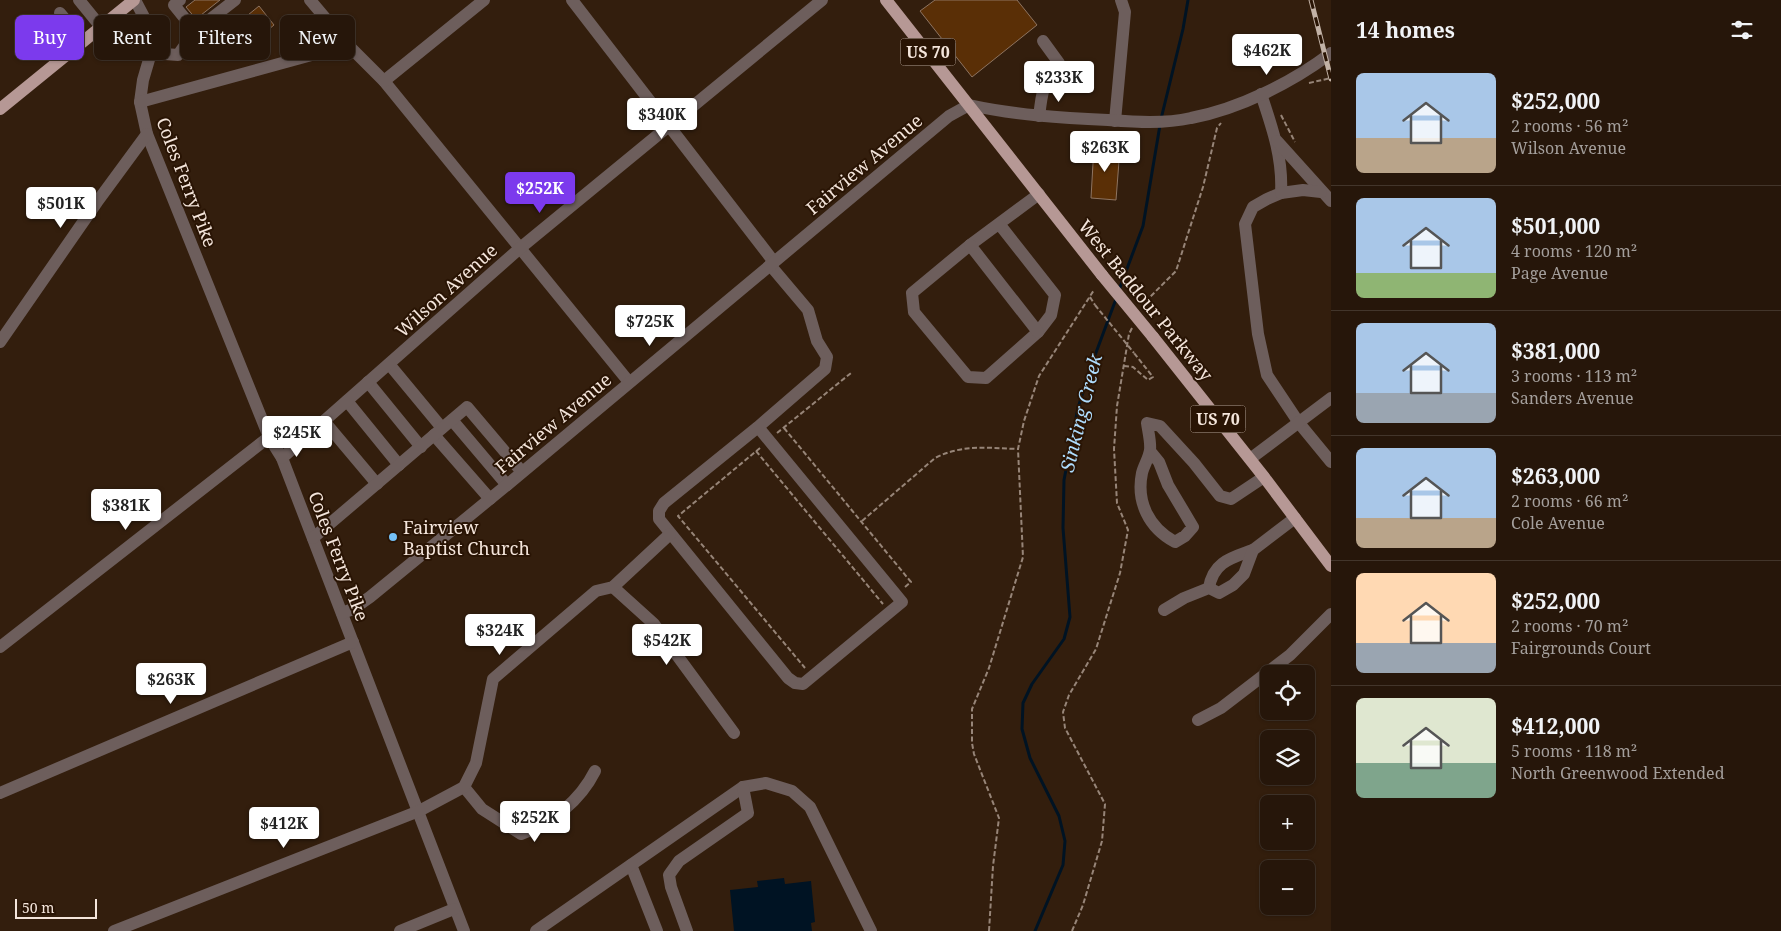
<!DOCTYPE html>
<meta charset="utf-8">
<style>
body{margin:0;font-family:"Noto Serif",serif;background:#322318;color:#f1f3f6;height:100vh;display:flex;flex-direction:column;font-size:19px;white-space:nowrap}
*{box-sizing:border-box;margin:0}
p{font-size:16px;color:#a49f9c}
.icon{flex:none;width:28px;height:28px;fill:none;stroke:currentColor;stroke-width:2;stroke-linecap:round;stroke-linejoin:round}
.map{position:relative;flex:1;overflow:hidden}
.panel{display:flex;flex-direction:column;background:#26160a;width:450px}
.panel>*{flex:none}
.guide{position:absolute;left:15px;top:15px;width:475px;height:45px;display:flex;gap:10px}
.tools{position:absolute;left:1260px;top:665px;display:grid;gap:10px}
.tools a{display:grid;place-items:center;width:55px;height:55px;border-radius:8px;background:#26160a;box-shadow:0 1px 4px #0004,0 0 0 1px #42352b;font-size:25px}
.scale{position:absolute;left:15px;bottom:12px;width:82px;box-sizing:border-box;padding-left:5px;border:2px solid #f4e5db;border-top:0;font-size:14px;line-height:18px;white-space:nowrap;color:#f4e5db;-webkit-text-stroke:4px #291404;paint-order:stroke}
.price{position:absolute;translate:-50% -42px;padding:0 11px;border-radius:5px;background:#fff;color:#222;font-size:16px;line-height:32px;filter:drop-shadow(0 1px 2px #0008)}
.price::after{content:'';position:absolute;left:50%;top:30px;width:15px;height:11px;margin-left:-8px;background:inherit;clip-path:polygon(0 0,100% 0,50% 100%)}
.price.active{background:#7c3aed;color:#fff}
ul{padding:0;list-style:none}
li{display:flex;align-items:center;gap:15px;height:125px;padding:0 25px}
li+li{border-top:1px solid #42352b}
li span{display:grid;place-items:center;flex:none;width:140px;height:100px;border-radius:8px;color:#555}
li>.icon{margin-inline-start:auto}
span .icon{width:60px;height:60px;fill:#fffc;stroke-width:1}
li b{font-size:21px}
h2{display:flex;justify-content:space-between;align-items:center;height:60px;padding:0 25px;font-size:21px}
.tag{padding:0 18px;border-radius:8px;background:#26160a;box-shadow:0 1px 4px #0004,0 0 0 1px #42352b;font-size:18px;line-height:45px}
.tag.active{background:#7c3aed;color:#fff}
main{display:flex;flex:1;min-height:0}
.map>svg:first-child{display:block}
.water{fill:#001323}
.lines{fill:none;stroke-linecap:round;stroke-linejoin:round}
.stream{stroke:#001323;stroke-width:3}
.building{fill:#5a2f06;stroke:#8e7461}
.path{stroke:#978578;stroke-width:2;stroke-dasharray:5 2.5;stroke-linecap:butt}
.minor{stroke:#6d5e5c;stroke-width:12}
.major{stroke:#b69895;stroke-width:12}
.rail-casing{stroke:#c2b2a6;stroke-width:5}
.rail{stroke:#291404;stroke-width:3;stroke-dasharray:9;stroke-linecap:butt}
.path-bridge{stroke:#978578;stroke-width:2;stroke-dasharray:5 2.5;stroke-linecap:butt}
.major-bridge{stroke:#b69895;stroke-width:12}
.poi-dot{fill:#74c0f6;stroke:#291404;stroke-width:2}
.labels{text-anchor:middle;dominant-baseline:central;stroke-width:4;stroke-linejoin:round;paint-order:stroke}
.shield{fill:#291404;stroke:#b7a69a;stroke-width:1}
.shield-label{font-size:16px;font-weight:bold;fill:#f4e5db}
.street-label{font-size:18px;fill:#f4e5db;stroke:#291404}
.poi-label{font-size:18px;fill:#f4e5db;stroke:#291404;text-anchor:start}
.water-label{font-size:19px;font-style:italic;fill:#aedcfd;stroke:#291404}
</style>
<main>
<div class="map">
<svg width="1331" height="931" viewBox="0 0 1331 931">
<rect width="100%" height="100%" fill="#331e0d"/>
<path class="water" d="M784 878 785 884 811 881 815 922 811 923 812 931H734L730 890 758 887 757 881Z"/>
<g class="lines">
<g class="stream">
<path d="M1161 119 1183 29 1188 0"/>
<path d="M1119 290 1143 226 1160 125"/>
<path d="M1035 931 1063 865 1065 841 1059 816 1030 758 1022 729 1023 703 1032 684 1064 639 1070 617 1063 528 1064 480 1078 408 1091 366 1116 299"/>
</g>
</g>
<g class="building">
<path d="M195 0H220L196 19 186 7Z"/>
<path d="M935 0H1017L1037 25 972 77 920 11Z"/>
<path d="M259 6 274 25 241 52 226 33Z"/>
<path d="M1094 146 1120 148 1116 200 1091 198Z"/>
</g>
<g class="lines">
<g class="path">
<path d="M1309 83 1331 78"/>
<path d="M1281 115 1295 142"/>
<path d="M1090 297 1095 305"/>
<path d="M1143 309 1150 297 1176 271 1203 187 1217 128 1221 123"/>
<path d="M1124 366 1133 367 1148 380 1153 377 1134 353"/>
<path d="M784 428 911 582 905 587"/>
<path d="M777 433 851 373"/>
<path d="M760 448 678 516 805 668"/>
<path d="M756 451 883 604"/>
<path d="M862 521 935 458C962 444 989 448 1018 449"/>
<path d="M989 931 993 866 999 818 974 754 972 743V709L989 668 1023 557 1018 449 1024 421 1039 376 1094 290"/>
<path d="M1072 931 1083 905 1102 841 1105 804 1065 728 1063 712 1069 695 1096 649 1120 573 1128 530 1117 503 1114 449 1117 406 1129 334 1132 328"/>
</g>
<g class="minor">
<path d="M79 0 101 27"/>
<path d="M135 0 153 34V46L143 80 140 102 147 134 269 437 282 458 464 931"/>
<path d="M180 0 174 5 195 31 235 0"/>
<path d="M310 0 348 45 384 81 629 382"/>
<path d="M572 0 774 262"/>
<path d="M60 13 83 41"/>
<path d="M151 53 178 55 195 31"/>
<path d="M384 81 484 0"/>
<path d="M1261 94C1272 127 1283 158 1281 193L1267 199 1253 207 1245 224 1258 334 1267 375 1299 423 1331 462"/>
<path d="M140 102 348 45"/>
<path d="M1039 116C1041 104 1041 93 1046 83 1051 73 1057 75 1059 63L1043 41"/>
<path d="M1115 121 1125 12 1121 0"/>
<path d="M1277 141 1331 201"/>
<path d="M1281 193 1303 190 1321 192"/>
<path d="M1000 225 1055 295 1051 315 1038 332 986 378 968 377 914 312 912 293 970 245 1039 194"/>
<path d="M970 245 1038 332"/>
<path d="M0 342 97 202 147 134"/>
<path d="M389 364 442 428"/>
<path d="M368 382 421 447"/>
<path d="M347 401 399 465"/>
<path d="M452 420 507 485"/>
<path d="M324 421 377 484"/>
<path d="M758 427 902 602 803 684 795 683 788 678 659 519V511L664 503 758 427 825 369 827 357 817 341 808 310 770 265"/>
<path d="M434 435 490 499"/>
<path d="M1150 451 1159 462 1168 485 1193 527 1185 536 1175 542C1149 528 1136 502 1142 473 1144 465 1149 458 1150 450 1151 442 1148 431 1147 423L1160 426 1194 463 1220 496 1231 499 1264 477"/>
<path d="M282 458 519 249 822 0"/>
<path d="M1250 459 1331 398"/>
<path d="M313 538 467 407 522 472"/>
<path d="M613 587 654 624 734 733"/>
<path d="M1209 588C1213 562 1231 558 1253 550"/>
<path d="M1164 610 1184 598 1209 588 1219 593 1233 585 1244 574 1253 550 1295 518"/>
<path d="M342 613 353 609 370 597 507 485 949 116 969 105C1015 115 1062 118 1108 120 1136 122 1164 124 1191 118 1239 109 1293 82 1331 53"/>
<path d="M0 647 269 437"/>
<path d="M1198 720 1221 708 1290 655 1331 614"/>
<path d="M464 787 482 809 521 834C552 823 580 801 595 771"/>
<path d="M0 793 353 642"/>
<path d="M631 865 657 931"/>
<path d="M114 931 419 811 464 787 476 763 493 679 596 591 613 587 670 534"/>
<path d="M400 931 454 909"/>
<path d="M536 931 743 787 766 783 792 791 810 807 871 931"/>
<path d="M687 931 671 887 669 875 679 861 748 813 743 787"/>
</g>
<g class="major">
<path d="M886 0 1102 275"/>
<path d="M0 109 134 0"/>
<path d="M1153 337 1264 477 1331 566"/>
</g>
<defs>
<path id="rail" d="M1311 0 1331 79"/>
</defs>
<use href="#rail" class="rail-casing"/>
<use href="#rail" class="rail"/>
<path class="path-bridge" d="M1095 305 1134 353"/>
<path class="major-bridge" d="M1102 275 1153 337"/>
</g>
<circle class="poi-dot" cx="393" cy="537" r="5"/>
<g class="labels">
<g class="shield">
<rect x="900.5" y="38.5" width="55" height="27" rx="4"/>
<rect x="1190.5" y="405.5" width="55" height="27" rx="4"/>
</g>
<g class="shield-label">
<text x="928" y="52">US 70</text>
<text x="1218" y="419">US 70</text>
</g>
<g class="street-label">
<text transform="translate(864 164) rotate(-40)">Fairview Avenue</text>
<text transform="translate(187 182) rotate(69)">Coles Ferry Pike</text>
<text transform="translate(446 290) rotate(-42)">Wilson Avenue</text>
<text transform="translate(1146 300) rotate(51)">West Baddour Parkway</text>
<text transform="translate(553 423) rotate(-40)">Fairview Avenue</text>
<text transform="translate(339 556) rotate(69)">Coles Ferry Pike</text>
</g>
<g class="poi-label">
<text x="403" y="527">Fairview<tspan x="403" dy="21">Baptist Church</tspan></text>
</g>
<g class="water-label">
<text transform="translate(1081 413) rotate(-76)">Sinking Creek</text>
</g>
</g>
</svg>
<div class="tools">
<a><svg class="icon" aria-label="locate" viewBox="0 0 24 24"><circle cx="12" cy="12" r="6"/><path d="M12 2v4M12 18v4M2 12h4M18 12h4"/></svg></a>
<a><svg class="icon" aria-label="layers" viewBox="0 0 24 24"><path d="M12 4l9 5-9 5-9-5zM3 14l9 5 9-5"/></svg></a>
<a>+</a>
<a>−</a>
</div>
<div class="scale">50 m</div>
<b class="price" style="left:1267px;top:76px">$462K</b>
<b class="price" style="left:1059px;top:103px">$233K</b>
<b class="price" style="left:662px;top:140px">$340K</b>
<b class="price" style="left:1105px;top:173px">$263K</b>
<b class="price active" style="left:540px;top:214px">$252K</b>
<b class="price" style="left:61px;top:229px">$501K</b>
<b class="price" style="left:650px;top:347px">$725K</b>
<b class="price" style="left:297px;top:458px">$245K</b>
<b class="price" style="left:126px;top:531px">$381K</b>
<b class="price" style="left:500px;top:656px">$324K</b>
<b class="price" style="left:667px;top:666px">$542K</b>
<b class="price" style="left:171px;top:705px">$263K</b>
<b class="price" style="left:535px;top:843px">$252K</b>
<b class="price" style="left:284px;top:849px">$412K</b>
<div class="guide">
<a class="tag active">Buy</a>
<a class="tag">Rent</a>
<a class="tag">Filters</a>
<a class="tag">New</a>
</div>
</div>
<section class="panel">
<h2>14 homes<svg class="icon" aria-label="filters" viewBox="0 0 24 24"><path d="M4 7h16M4 17h16"/><circle cx="9" cy="7" r="2"/><circle cx="15" cy="17" r="2"/></svg></h2>
<ul>
<li><span style="background:linear-gradient(#a9c7e8 65%,#b9a48a 0)"><svg class="icon" aria-label="home" viewBox="0 0 24 24"><path d="M3 11l9-7 9 7M6 9v11h12V9"/></svg></span><div><b>$252,000</b><p>2 rooms · 56 m²</p><p>Wilson Avenue</p></div></li>
<li><span style="background:linear-gradient(#a9c7e8 75%,#8fb573 0)"><svg class="icon" aria-label="home" viewBox="0 0 24 24"><path d="M3 11l9-7 9 7M6 9v11h12V9"/></svg></span><div><b>$501,000</b><p>4 rooms · 120 m²</p><p>Page Avenue</p></div></li>
<li><span style="background:linear-gradient(#a9c7e8 70%,#9aa5b1 0)"><svg class="icon" aria-label="home" viewBox="0 0 24 24"><path d="M3 11l9-7 9 7M6 9v11h12V9"/></svg></span><div><b>$381,000</b><p>3 rooms · 113 m²</p><p>Sanders Avenue</p></div></li>
<li><span style="background:linear-gradient(#a9c7e8 70%,#b9a48a 0)"><svg class="icon" aria-label="home" viewBox="0 0 24 24"><path d="M3 11l9-7 9 7M6 9v11h12V9"/></svg></span><div><b>$263,000</b><p>2 rooms · 66 m²</p><p>Cole Avenue</p></div></li>
<li><span style="background:linear-gradient(#ffd9b3 70%,#9aa5b1 0)"><svg class="icon" aria-label="home" viewBox="0 0 24 24"><path d="M3 11l9-7 9 7M6 9v11h12V9"/></svg></span><div><b>$252,000</b><p>2 rooms · 70 m²</p><p>Fairgrounds Court</p></div></li>
<li><span style="background:linear-gradient(#dfe7d0 65%,#7fa58c 0)"><svg class="icon" aria-label="home" viewBox="0 0 24 24"><path d="M3 11l9-7 9 7M6 9v11h12V9"/></svg></span><div><b>$412,000</b><p>5 rooms · 118 m²</p><p>North Greenwood Extended</p></div></li>
</ul>
</section>
</main>
